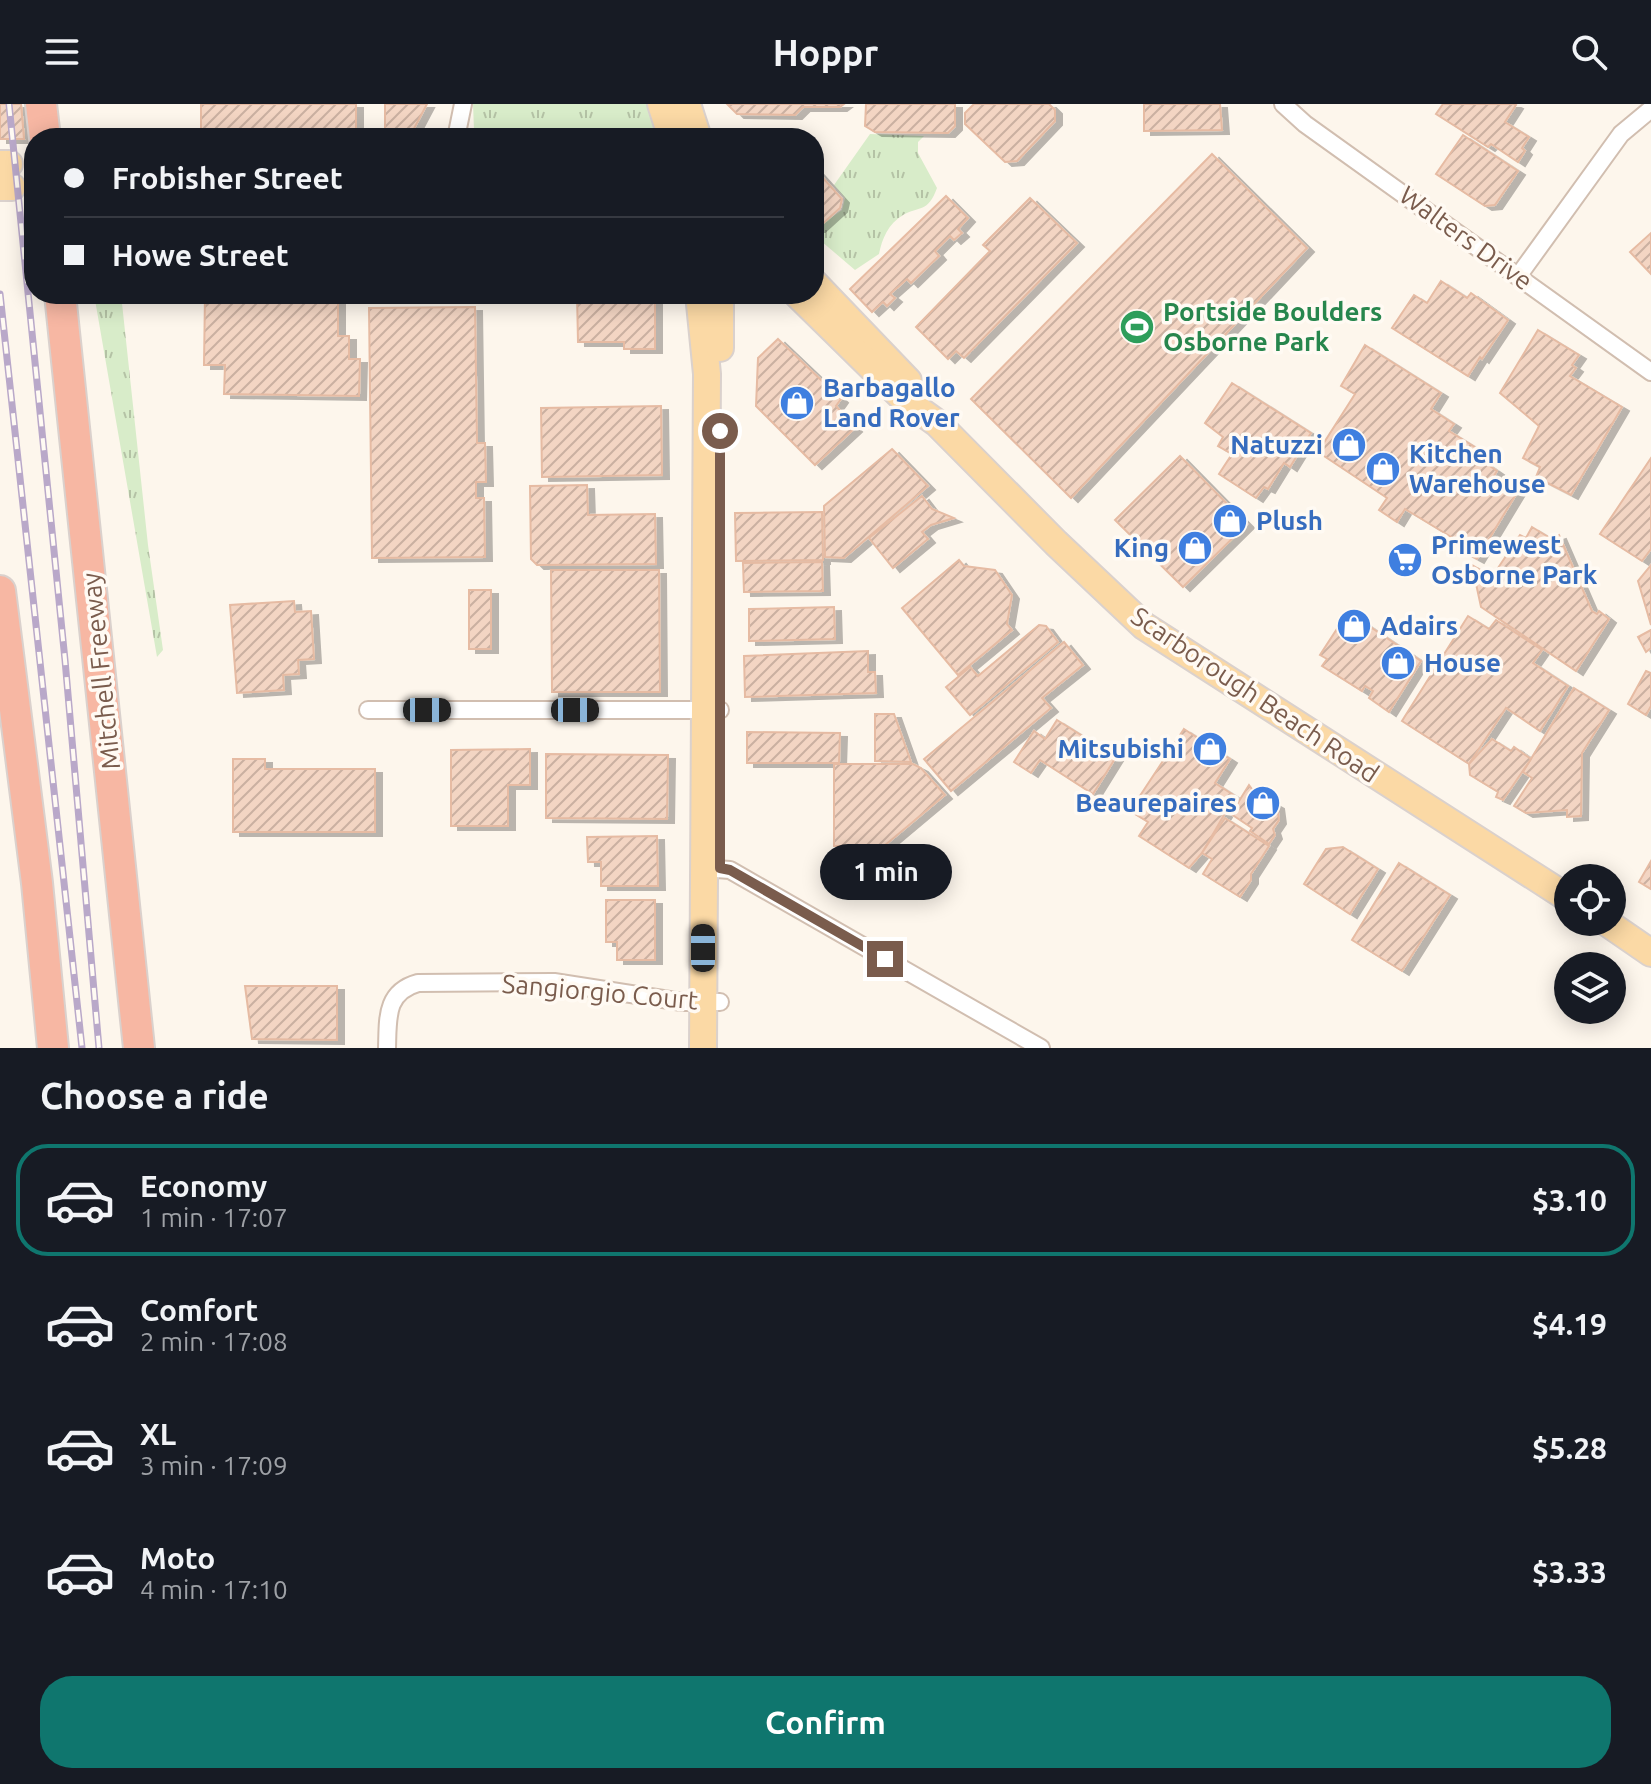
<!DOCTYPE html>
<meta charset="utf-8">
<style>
:root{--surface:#171b24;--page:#242831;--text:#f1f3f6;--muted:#9ea1a6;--line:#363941;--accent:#0f766e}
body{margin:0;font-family:Ubuntu,sans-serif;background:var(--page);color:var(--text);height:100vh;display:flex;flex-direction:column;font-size:30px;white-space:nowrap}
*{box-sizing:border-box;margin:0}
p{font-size:26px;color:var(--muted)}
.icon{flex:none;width:44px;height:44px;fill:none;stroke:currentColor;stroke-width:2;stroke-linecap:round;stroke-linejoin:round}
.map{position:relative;height:944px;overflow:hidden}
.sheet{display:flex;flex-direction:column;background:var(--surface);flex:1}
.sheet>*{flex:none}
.top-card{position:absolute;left:24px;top:24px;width:800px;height:176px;border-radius:32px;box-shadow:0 4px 20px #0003;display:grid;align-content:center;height:176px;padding:0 40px;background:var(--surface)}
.tools{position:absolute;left:1554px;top:760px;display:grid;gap:16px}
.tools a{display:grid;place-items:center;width:72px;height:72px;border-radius:50%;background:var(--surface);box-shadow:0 4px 20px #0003;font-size:40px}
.end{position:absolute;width:36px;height:36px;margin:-18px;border:10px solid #7a5c4d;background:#fff;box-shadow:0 0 0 4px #fff}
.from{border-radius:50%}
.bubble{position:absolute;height:56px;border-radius:28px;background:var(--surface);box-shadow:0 4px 20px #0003;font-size:26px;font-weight:700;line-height:56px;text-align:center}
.car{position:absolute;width:24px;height:48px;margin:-24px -12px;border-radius:10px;box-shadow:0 0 6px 2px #0007;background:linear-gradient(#222 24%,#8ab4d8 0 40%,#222 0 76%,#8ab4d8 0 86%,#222 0)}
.top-card b{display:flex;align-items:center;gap:28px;height:76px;font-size:30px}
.top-card b+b{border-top:2px solid var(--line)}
.top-card i{width:20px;height:20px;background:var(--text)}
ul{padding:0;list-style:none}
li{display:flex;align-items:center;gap:24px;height:112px;margin:0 16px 12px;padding:0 24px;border:4px solid transparent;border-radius:32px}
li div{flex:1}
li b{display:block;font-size:30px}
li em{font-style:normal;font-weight:700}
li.on{border-color:var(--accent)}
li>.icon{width:72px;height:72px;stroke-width:1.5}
h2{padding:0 40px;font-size:36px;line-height:96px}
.action{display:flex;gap:16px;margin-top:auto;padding:16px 40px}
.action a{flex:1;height:92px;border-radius:32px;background:var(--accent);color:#fff;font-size:32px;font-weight:700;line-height:92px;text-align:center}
header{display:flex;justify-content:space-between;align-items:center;height:104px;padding:0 40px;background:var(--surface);font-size:36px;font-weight:700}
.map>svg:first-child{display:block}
.grass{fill:url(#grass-tufts)}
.building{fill:url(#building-hatch);stroke:#e6bba3;stroke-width:2;filter:url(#shadow)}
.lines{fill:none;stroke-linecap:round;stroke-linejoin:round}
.primary-tunnel{stroke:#dcd0c4;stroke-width:26;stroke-dasharray:26 13;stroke-linecap:butt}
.street-casing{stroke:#d1beb0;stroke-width:20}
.primary-casing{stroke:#dad1cd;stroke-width:30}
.highway-casing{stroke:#dad1cd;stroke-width:34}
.street{stroke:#fff;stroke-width:16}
.primary{stroke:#fbd9a5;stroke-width:26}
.highway{stroke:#f7b7a3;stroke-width:30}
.rail-casing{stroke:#b9a8c9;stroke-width:7}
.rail{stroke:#fffaf3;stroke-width:4;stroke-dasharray:12;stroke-linecap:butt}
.route{stroke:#7a5c4d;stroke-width:10}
.labels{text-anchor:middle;stroke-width:7;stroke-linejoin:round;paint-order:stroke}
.street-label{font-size:26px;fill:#7a5c4d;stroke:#fffaf3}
.leisure-label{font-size:26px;font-weight:bold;fill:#27864d;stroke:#fffaf3;text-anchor:start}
.shop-label{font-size:26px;font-weight:bold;fill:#366cbe;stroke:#fffaf3;text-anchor:start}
</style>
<header><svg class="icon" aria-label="menu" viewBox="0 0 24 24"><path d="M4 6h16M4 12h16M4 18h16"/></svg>Hoppr<svg class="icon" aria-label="search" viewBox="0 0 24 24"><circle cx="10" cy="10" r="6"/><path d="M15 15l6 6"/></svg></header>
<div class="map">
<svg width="1651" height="944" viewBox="0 0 1651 944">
<defs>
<pattern id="grass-tufts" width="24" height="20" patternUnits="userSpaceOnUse" patternTransform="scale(2)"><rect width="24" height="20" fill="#d8ecc9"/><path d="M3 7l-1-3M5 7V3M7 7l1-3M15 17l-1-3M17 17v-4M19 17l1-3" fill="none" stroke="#b4c2a5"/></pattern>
<pattern id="building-hatch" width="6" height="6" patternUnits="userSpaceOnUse" patternTransform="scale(2)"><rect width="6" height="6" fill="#f3d5c3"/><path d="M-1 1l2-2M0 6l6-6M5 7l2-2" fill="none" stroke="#cab0a1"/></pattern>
<filter id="shadow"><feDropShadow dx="7" dy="4" stdDeviation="0" flood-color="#0004"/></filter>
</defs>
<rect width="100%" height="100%" fill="#fdf6ec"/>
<!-- grass -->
<g class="grass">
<polygon points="473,0 652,0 662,34 494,34 485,26 474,26"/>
<path d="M870,30L924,32L918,38V49L937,84C928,109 919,102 903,111C888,120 882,135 879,150L855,166L814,131V126L842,106L845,94L834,81Z"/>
<polygon points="94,190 121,190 148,441 163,546 157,553"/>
</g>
<!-- building -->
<g class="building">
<polygon points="0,0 21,0 24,35 0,35"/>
<polygon points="0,0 21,0 24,35 0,35"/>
<rect x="201" y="0" width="155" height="27"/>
<polygon points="385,0 427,0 409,34 385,34"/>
<polygon points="727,0 844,0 840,3 803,3 795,11 737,10"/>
<polygon points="866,0 955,0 955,22 948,29 875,28 865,22"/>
<polygon points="974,0 1049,0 1055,6 1055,17 1017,57 1005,58 965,20 965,9"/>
<polygon points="1144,0 1220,0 1222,26 1144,27"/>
<polygon points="1443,0 1514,0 1516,1 1505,18 1529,33 1522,44 1525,47 1518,58 1491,40 1488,43 1436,10"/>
<polygon points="768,25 779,26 786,34 758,34"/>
<polygon points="1463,31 1518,67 1495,101 1485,102 1436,70"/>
<polygon points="1212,50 1307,144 1071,394 971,295"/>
<polygon points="814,64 842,95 840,104 818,124 814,124"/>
<polygon points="946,92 968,114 958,125 962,129 954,136 950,132 935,147 939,152 911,179 907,175 890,190 895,194 887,202 883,198 872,208 850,185"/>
<polygon points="1030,94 1077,139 964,254 956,247 948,255 916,223 990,147 983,141"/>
<polygon points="1651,129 1651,170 1630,148"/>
<polygon points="1441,177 1467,194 1471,189 1508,216 1482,255 1480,253 1468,272 1392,224 1414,191 1427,199"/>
<polygon points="205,190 338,190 338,232 349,232 349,255 360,255 359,292 224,290 225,261 204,261"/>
<polygon points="577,190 655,190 655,245 624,245 624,238 578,238"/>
<polygon points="475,203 477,339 485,339 486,378 476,378 476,394 484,394 485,453 372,454 369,204"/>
<polygon points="1538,226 1579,251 1572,261 1576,264 1570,272 1622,303 1571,391 1536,373 1540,363 1523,354 1539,322 1500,289"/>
<polygon points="778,235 841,295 836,302 855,324 815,361 756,302 758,254"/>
<polygon points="1365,241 1441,289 1431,305 1454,320 1449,327 1478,345 1474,351 1497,367 1494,372 1518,387 1477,455 1462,447 1466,442 1405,405 1397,418 1379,406 1387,394 1318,348 1355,290 1341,282"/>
<polygon points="1232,279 1311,329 1290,363 1284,359 1268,385 1264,383 1256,394 1219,370 1232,350 1218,342 1223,333 1205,319"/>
<polygon points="661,302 662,371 542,373 541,304"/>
<polygon points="892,345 928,382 844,454 825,453 824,402"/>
<polygon points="1180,352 1247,420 1183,483 1115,416"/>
<polygon points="1651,354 1651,445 1642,457 1600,430"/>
<polygon points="587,381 588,411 655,410 656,460 537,461 531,455 530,382"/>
<polygon points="922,392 932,405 954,414 931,421 922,428 928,435 893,464 869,434"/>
<polygon points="822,408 823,456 736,457 735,409"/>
<polygon points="1532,423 1550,434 1559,431 1592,507 1597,510 1599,507 1609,515 1576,567 1481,503 1472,461 1492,473 1520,431 1526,434"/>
<polygon points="959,456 964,462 995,466 1012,491 1007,520 1012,526 958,571 902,504"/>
<polygon points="822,458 823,487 744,488 743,459"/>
<polygon points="1651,461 1651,521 1638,477"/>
<polygon points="551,466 659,466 660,588 552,588"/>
<rect x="469" y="486" width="22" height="59"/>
<polygon points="294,497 295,508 311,507 314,555 298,556 299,570 283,571 284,586 237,589 230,501"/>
<polygon points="834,503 835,535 749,537 749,505"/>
<polygon points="1348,508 1421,557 1389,608 1369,594 1373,587 1365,582 1362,587 1322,562 1327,555 1320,551"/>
<polygon points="1468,512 1489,525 1496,516 1542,546 1533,559 1568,582 1540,627 1506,604 1469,660 1402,617"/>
<polygon points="1039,521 1046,522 1058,538 970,611 946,583 970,563 978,572"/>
<polygon points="1651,526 1651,544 1646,548 1638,533"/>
<polygon points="1064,538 1083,561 1042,594 1051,604 951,687 924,655"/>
<polygon points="868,547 868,568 875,568 876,589 745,593 744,552"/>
<polygon points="1646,567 1651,569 1651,602 1646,611 1628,600"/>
<polygon points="1574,584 1609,606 1582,649 1581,712 1567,713 1567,706 1526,709 1514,702 1532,674 1523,668"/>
<polygon points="875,610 894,610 911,658 875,657"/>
<polygon points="1057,616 1116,653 1093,690 1040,656 1031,669 1014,658 1034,627 1045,635"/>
<polygon points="1184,625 1230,655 1215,679 1235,692 1202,749 1189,764 1139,732 1148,718 1130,707"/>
<polygon points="747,628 840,629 839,659 747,659"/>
<polygon points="1492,635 1511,647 1514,643 1531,655 1503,696 1496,693 1498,688 1470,671 1469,660"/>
<polygon points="530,645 530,681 508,681 508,722 451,722 451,646"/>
<polygon points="546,650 668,651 667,715 546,714"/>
<polygon points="233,655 265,655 265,665 375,665 375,728 233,728"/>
<polygon points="834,660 913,660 921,664 945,691 884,742 834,742"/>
<polygon points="1249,681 1254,688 1277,701 1279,716 1273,725 1275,731 1269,740 1250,727 1252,724 1231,710"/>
<polygon points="1225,714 1269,742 1251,770 1251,776 1240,793 1203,770 1212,755 1202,749"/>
<polygon points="657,732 658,782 601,782 601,758 588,758 587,733"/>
<polygon points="1343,743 1378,765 1350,810 1304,780 1326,745"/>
<polygon points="1651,757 1651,785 1639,778"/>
<polygon points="1399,759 1450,791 1402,867 1352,836"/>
<polygon points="606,796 655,796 655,856 617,856 617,838 606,838"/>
<polygon points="245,882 337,882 337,936 252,935"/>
</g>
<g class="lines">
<!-- primary-tunnel -->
<g class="primary-tunnel">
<polyline points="27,59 34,59"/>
<polyline points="29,83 34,83"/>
</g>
<!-- street casing -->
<g class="street-casing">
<g id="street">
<polyline points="1283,0 1305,20 1651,268"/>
<polyline points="456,34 463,0"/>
<polyline points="1519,171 1621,30 1651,5"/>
<polyline points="368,606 720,606"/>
<polyline points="703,764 730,766 1041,944"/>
<path d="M387,944C388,915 385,888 418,879L554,878L682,898H720"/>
</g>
</g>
<!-- primary casing -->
<g class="primary-casing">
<g id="primary">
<polyline points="661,0 672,34"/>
<polyline points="687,0 698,34"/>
<polyline points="0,60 9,60"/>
<polyline points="0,83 12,83"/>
<polyline points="814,179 908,277"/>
<polyline points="699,190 707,270 703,944"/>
<polyline points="720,190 720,244"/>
<polyline points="797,190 905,296 937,319 1056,439 1144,522 1568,794"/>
<polyline points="1606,818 1651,849"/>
</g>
</g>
<!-- highway casing -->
<g class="highway-casing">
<g id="highway">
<polyline points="41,0 45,34"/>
<polyline points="60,190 139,944"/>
<polyline points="0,487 37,779 53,944"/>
</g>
</g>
<!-- street -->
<use href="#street" class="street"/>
<!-- primary -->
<use href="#primary" class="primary"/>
<!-- highway -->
<use href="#highway" class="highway"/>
<!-- rail casing -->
<g class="rail-casing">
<g id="rail">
<polyline points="9,0 65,556 99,944"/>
<polyline points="0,190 82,944"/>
</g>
</g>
<!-- rail -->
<use href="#rail" class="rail"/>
</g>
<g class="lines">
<!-- route -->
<polyline class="route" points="720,327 720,764 730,766 885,855"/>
</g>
<!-- icons -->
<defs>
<g id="stadium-disc" transform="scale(1.8)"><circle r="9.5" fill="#2e9e5b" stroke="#fffaf3"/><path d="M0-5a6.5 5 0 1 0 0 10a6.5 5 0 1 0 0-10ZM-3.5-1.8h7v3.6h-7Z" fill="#fff"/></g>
<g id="shop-disc" transform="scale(1.8)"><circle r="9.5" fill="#3f7fe0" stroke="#fffaf3"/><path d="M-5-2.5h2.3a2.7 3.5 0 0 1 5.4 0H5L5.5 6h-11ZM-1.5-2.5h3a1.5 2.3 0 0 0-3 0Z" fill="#fff"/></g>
<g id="supermarket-disc" transform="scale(1.8)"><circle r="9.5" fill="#3f7fe0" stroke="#fffaf3"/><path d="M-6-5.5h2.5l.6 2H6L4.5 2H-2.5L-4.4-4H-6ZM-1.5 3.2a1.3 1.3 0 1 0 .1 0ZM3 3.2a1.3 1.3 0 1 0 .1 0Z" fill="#fff"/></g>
</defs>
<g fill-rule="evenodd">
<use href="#stadium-disc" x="1137" y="223"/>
<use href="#shop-disc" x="797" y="299"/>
<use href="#shop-disc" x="1349" y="341"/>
<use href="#shop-disc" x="1383" y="365"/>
<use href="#shop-disc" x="1230" y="417"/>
<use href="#shop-disc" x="1195" y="444"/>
<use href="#supermarket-disc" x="1405" y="456"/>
<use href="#shop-disc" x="1354" y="522"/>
<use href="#shop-disc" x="1398" y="559"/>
<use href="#shop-disc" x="1210" y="645"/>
<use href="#shop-disc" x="1263" y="699"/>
</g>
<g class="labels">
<!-- street labels -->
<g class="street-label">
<text transform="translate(1466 134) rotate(36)" y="9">Walters Drive</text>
<text transform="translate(101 567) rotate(-96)" y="9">Mitchell Freeway</text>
<text transform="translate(1255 591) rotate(34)" y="9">Scarborough Beach Road</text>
<text transform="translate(600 888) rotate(5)" y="9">Sangiorgio Court</text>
</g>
<!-- leisure labels -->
<g class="leisure-label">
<text x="1163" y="217">Portside Boulders<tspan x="1163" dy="30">Osborne Park</tspan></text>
</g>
<!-- shop labels -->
<g class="shop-label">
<text x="823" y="293">Barbagallo<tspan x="823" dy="30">Land Rover</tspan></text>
<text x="1323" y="350" text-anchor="end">Natuzzi</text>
<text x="1409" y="359">Kitchen<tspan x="1409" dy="30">Warehouse</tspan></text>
<text x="1256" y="426">Plush</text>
<text x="1431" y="450">Primewest<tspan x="1431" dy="30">Osborne Park</tspan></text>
<text x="1169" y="453" text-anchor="end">King</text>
<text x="1380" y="531">Adairs</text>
<text x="1424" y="568">House</text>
<text x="1184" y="654" text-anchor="end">Mitsubishi</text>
<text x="1237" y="708" text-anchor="end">Beaurepaires</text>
</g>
</g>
</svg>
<div class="tools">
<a><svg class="icon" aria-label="locate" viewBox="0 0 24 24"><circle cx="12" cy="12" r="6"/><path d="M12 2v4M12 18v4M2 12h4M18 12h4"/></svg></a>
<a><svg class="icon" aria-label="layers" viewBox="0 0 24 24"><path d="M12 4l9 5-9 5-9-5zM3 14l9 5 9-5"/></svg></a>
</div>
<i class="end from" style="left:720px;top:327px"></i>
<i class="end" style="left:885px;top:855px"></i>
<div class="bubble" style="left:820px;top:740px;width:132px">1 min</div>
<i class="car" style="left:427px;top:606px;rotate:90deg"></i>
<i class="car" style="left:575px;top:606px;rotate:90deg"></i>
<i class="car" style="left:703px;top:844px;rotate:0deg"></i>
<div class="top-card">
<b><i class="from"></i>Frobisher Street</b>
<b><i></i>Howe Street</b>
</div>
</div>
<section class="sheet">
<h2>Choose a ride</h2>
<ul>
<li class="on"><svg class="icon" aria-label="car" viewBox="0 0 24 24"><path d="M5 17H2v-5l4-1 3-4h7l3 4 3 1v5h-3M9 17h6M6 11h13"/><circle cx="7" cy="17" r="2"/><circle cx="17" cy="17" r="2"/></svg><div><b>Economy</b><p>1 min · 17:07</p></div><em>$3.10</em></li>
<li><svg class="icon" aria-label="car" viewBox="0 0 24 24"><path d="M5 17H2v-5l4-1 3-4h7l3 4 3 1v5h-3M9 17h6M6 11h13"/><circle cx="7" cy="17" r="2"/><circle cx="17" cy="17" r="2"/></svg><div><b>Comfort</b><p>2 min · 17:08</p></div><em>$4.19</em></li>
<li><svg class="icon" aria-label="car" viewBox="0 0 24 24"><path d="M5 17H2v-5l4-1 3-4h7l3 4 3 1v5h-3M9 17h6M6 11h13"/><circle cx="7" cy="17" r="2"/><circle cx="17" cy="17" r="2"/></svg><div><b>XL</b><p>3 min · 17:09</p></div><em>$5.28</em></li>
<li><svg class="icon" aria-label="car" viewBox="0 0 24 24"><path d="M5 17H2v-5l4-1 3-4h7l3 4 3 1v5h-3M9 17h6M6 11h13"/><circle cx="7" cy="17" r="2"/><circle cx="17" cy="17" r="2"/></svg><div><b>Moto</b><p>4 min · 17:10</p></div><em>$3.33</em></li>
</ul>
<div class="action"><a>Confirm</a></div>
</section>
